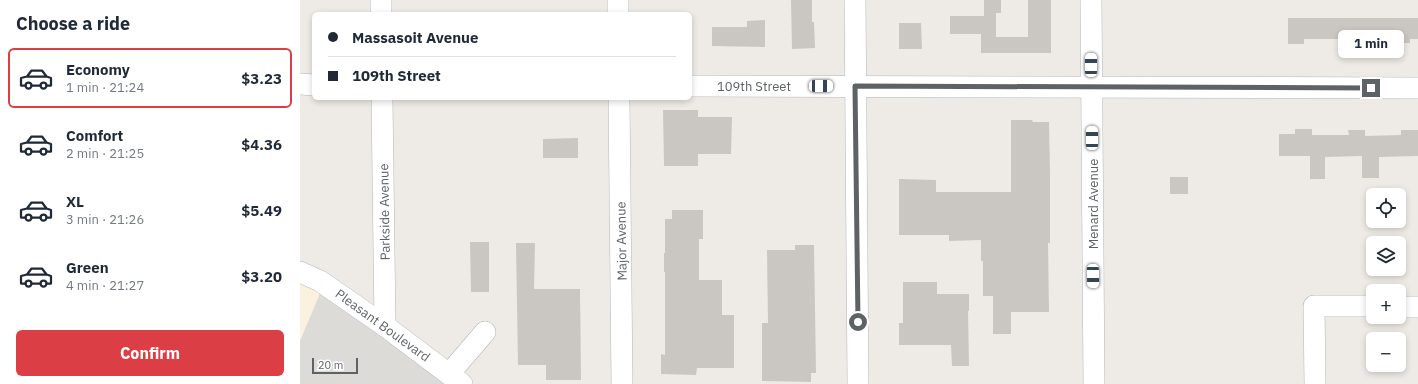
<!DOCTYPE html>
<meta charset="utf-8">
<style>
:root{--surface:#fff;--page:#f6f6f7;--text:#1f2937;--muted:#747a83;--line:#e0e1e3;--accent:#dc3e45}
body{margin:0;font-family:"IBM Plex Sans",sans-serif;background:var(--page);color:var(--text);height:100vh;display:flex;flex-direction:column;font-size:15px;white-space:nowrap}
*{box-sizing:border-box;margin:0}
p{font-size:13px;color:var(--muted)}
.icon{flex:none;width:22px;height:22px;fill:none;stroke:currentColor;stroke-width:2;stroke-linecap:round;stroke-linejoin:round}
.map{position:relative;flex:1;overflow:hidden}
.sheet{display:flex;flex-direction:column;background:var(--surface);width:300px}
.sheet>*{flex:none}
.top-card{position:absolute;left:12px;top:12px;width:380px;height:88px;border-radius:6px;box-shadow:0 2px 6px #0003;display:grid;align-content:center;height:88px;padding:0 16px;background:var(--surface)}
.tools{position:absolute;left:1066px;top:188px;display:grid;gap:8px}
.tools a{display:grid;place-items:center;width:40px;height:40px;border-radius:6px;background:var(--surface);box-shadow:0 2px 6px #0003;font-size:20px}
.scale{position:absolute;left:12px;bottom:10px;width:46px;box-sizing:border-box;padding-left:4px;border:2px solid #5d6265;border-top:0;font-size:11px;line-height:14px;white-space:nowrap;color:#5d6265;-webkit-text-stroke:3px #fff;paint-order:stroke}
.end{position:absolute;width:18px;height:18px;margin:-9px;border:5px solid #5d6265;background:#fff;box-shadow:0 0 0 2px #fff}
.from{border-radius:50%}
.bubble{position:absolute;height:28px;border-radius:6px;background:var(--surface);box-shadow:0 2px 6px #0003;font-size:13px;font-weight:800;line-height:28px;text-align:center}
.car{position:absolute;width:12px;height:24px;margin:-12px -6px;border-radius:5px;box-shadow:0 0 3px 1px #0007;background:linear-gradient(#fff 24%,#345 0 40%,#fff 0 76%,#345 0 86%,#fff 0)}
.top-card b{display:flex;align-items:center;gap:14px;height:38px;font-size:15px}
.top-card b+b{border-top:1px solid var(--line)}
.top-card i{width:10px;height:10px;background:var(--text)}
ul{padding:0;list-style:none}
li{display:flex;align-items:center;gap:12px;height:60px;margin:0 8px 6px;padding:0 8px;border:2px solid transparent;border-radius:6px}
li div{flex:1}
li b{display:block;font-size:15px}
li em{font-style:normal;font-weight:800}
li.active{border-color:var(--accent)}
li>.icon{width:36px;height:36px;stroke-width:1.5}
h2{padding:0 16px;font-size:18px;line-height:48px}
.action{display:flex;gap:8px;margin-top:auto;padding:8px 16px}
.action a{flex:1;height:46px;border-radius:6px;background:var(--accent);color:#fff;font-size:16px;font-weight:800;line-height:46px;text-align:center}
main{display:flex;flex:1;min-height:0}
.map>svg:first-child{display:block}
.commercial{fill:#fbf1de}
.industrial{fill:#dddbd8}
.building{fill:#cac6c2}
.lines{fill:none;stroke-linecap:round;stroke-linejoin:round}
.minor-casing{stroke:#b3b6b9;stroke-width:22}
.minor{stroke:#fff;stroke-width:21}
.route{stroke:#5d6265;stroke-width:5}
.labels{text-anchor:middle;stroke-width:4;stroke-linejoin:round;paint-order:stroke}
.street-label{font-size:13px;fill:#5d6265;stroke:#fff}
</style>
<main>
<section class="sheet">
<h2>Choose a ride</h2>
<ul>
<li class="active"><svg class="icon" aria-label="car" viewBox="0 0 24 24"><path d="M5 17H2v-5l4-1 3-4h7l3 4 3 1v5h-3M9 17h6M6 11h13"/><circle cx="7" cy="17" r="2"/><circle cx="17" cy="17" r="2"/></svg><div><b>Economy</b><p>1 min · 21:24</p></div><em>$3.23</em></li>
<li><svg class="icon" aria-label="car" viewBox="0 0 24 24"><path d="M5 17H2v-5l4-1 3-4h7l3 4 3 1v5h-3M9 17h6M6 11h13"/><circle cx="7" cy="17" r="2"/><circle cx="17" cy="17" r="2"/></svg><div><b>Comfort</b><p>2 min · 21:25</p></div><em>$4.36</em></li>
<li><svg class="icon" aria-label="car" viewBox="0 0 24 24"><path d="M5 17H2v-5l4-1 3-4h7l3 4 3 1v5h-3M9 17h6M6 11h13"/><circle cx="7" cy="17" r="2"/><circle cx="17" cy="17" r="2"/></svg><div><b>XL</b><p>3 min · 21:26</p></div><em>$5.49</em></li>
<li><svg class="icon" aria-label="car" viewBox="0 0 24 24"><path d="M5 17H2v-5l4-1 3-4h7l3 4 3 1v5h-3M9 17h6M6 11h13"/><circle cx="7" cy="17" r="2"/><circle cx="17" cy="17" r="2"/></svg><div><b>Green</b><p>4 min · 21:27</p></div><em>$3.20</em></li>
</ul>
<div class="action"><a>Confirm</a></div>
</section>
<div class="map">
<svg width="1118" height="384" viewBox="0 0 1118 384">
<rect width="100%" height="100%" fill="#eeebe6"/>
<!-- commercial -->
<polygon class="commercial" points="0,280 20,290 19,296 0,341"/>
<!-- industrial -->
<polygon class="industrial" points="20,290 145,384 0,384 0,341 19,296"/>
<!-- building -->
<g class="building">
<polygon points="491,0 512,0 512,22 514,22 515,48 492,49"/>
<polygon points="684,0 701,0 701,13 696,13 696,37 728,37 728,0 751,0 751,53 681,53 681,34 650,34 650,16 684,16"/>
<polygon points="988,18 1118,18 1118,39 1110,39 1110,43 1094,43 1094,39 1057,39 1057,44 1041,44 1041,39 1004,39 1004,44 988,44"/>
<polygon points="465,20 465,47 412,46 412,27 447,27 447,21"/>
<polygon points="599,23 621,23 622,49 599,49"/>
<polygon points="363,110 398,110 398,117 432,117 431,154 398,154 398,166 364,166"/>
<polygon points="711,120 732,120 733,122 749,122 750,173 750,243 748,243 749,312 711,312 711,334 693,334 693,296 683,296 683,261 681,261 681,240 649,241 649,235 599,235 599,179 636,180 636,192 711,192"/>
<polygon points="995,129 1012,129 1012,135 1049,135 1048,130 1065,130 1065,136 1101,135 1101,130 1118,130 1118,156 1079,157 1079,178 1062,178 1062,156 1025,157 1025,179 1010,179 1010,156 979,156 979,134 995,134"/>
<polygon points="278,138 278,158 243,158 243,139"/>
<rect x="870" y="177" width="18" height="17"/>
<polygon points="372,210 403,210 403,239 399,239 399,280 422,280 422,315 434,315 434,368 397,368 396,375 361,374 361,354 365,355 365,272 364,272 364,253 365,253 365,219 372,219"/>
<polygon points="170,242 189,242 189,292 171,292"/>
<polygon points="216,243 235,243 234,289 280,289 281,380 246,380 246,365 218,365"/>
<polygon points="495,245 514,245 516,373 511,373 511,382 462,381 462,323 468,323 467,250 495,250"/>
<polygon points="603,282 637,282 637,294 669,294 669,311 668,311 669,366 652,366 651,345 599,345 599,323 603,323"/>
</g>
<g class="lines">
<!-- minor casing -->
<g class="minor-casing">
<g id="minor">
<polyline points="81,0 81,14"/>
<polyline points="318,0 318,14"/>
<polyline points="555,0 558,384"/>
<polyline points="791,0 794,384"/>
<polyline points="0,84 14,85"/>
<polyline points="390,86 1118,88"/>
<polyline points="82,98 85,326"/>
<polyline points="319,98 322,384"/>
<polyline points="0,272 20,281 85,326 162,384"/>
<polyline points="1099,307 1118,307"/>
<polyline points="149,374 185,332"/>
<polyline points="1015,384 1014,306 1073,306"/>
</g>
</g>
<!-- minor -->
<use href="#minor" class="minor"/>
</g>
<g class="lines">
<!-- route -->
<polyline class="route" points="558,322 555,86 1071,88"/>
</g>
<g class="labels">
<!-- street labels -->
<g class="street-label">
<text x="454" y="91">109th Street</text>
<text transform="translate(793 204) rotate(-90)" y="5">Menard Avenue</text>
<text transform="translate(84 212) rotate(-91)" y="5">Parkside Avenue</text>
<text transform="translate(321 241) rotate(-91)" y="5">Major Avenue</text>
<text transform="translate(83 325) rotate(36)" y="5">Pleasant Boulevard</text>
</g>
</g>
</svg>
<div class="tools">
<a><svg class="icon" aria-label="locate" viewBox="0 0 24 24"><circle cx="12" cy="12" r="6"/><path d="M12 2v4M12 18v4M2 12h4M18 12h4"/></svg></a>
<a><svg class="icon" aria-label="layers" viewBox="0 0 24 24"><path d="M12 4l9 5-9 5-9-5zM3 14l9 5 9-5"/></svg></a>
<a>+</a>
<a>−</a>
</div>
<div class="scale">20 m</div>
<i class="end from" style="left:558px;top:322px"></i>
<i class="end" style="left:1071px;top:88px"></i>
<div class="bubble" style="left:1038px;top:30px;width:66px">1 min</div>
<i class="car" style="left:791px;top:65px;rotate:0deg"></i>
<i class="car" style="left:521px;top:86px;rotate:90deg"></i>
<i class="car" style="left:792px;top:138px;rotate:0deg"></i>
<i class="car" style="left:793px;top:276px;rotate:179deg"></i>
<div class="top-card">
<b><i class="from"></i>Massasoit Avenue</b>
<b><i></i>109th Street</b>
</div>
</div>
</main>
